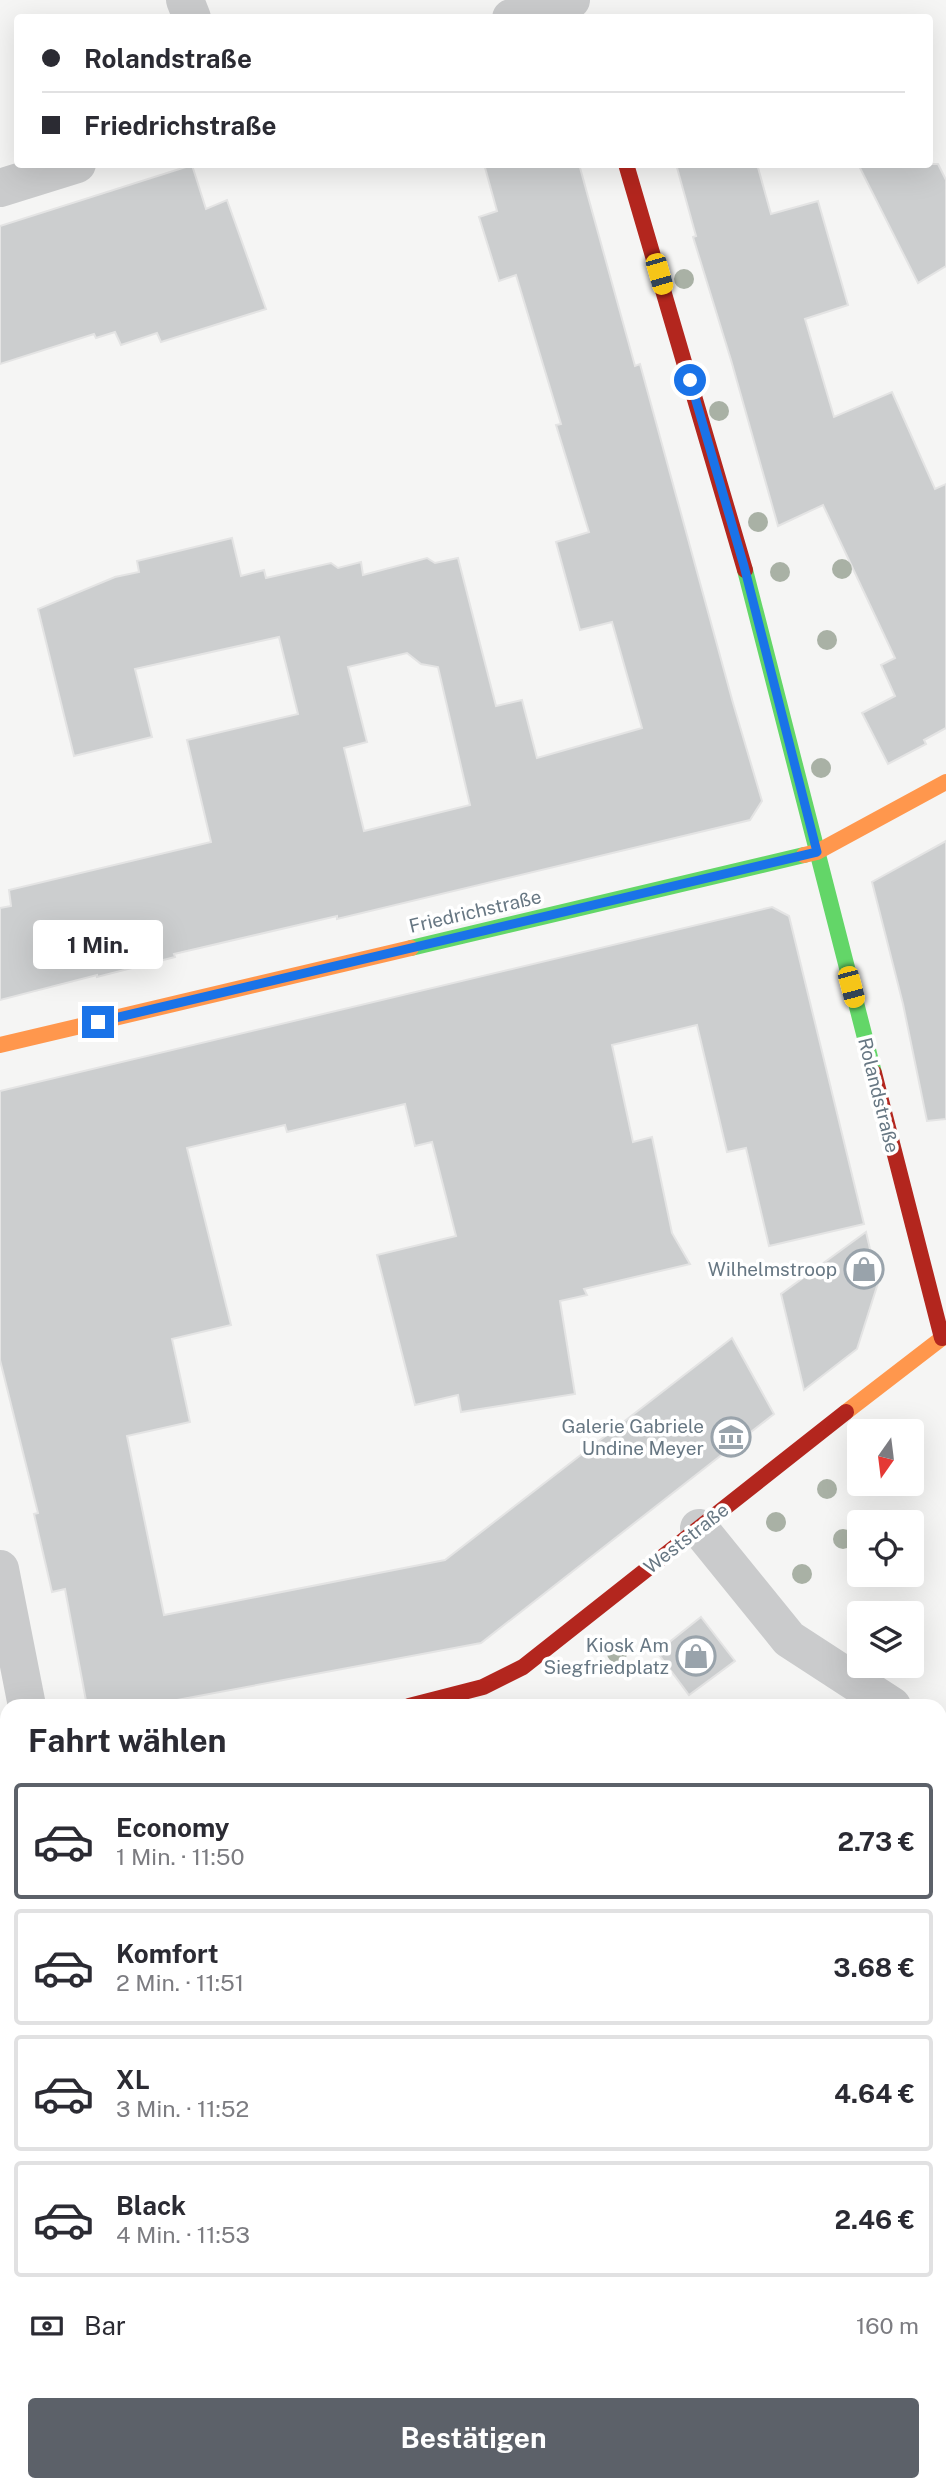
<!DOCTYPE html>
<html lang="de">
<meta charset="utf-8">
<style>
:root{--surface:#fff;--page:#f2f2f3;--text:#2b2b33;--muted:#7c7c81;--line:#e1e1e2;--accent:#5c6169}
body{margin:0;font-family:"Public Sans",sans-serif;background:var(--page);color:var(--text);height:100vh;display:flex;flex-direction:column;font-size:26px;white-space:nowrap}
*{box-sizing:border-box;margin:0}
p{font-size:23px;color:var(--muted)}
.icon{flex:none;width:38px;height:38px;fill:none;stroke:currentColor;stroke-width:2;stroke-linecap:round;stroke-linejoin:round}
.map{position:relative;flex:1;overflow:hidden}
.panel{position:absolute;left:0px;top:1699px;width:947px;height:793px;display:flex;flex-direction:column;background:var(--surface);border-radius:21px 21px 0 0;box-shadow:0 7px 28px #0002}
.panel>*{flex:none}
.banner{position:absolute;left:14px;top:14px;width:919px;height:154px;border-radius:7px;box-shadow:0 7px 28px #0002;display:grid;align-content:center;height:154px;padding:0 28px;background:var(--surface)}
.needle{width:46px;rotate:194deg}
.fabs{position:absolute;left:847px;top:1419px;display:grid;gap:14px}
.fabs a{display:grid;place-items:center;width:77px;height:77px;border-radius:7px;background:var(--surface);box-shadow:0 7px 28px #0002;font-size:35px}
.end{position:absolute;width:32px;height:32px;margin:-16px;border:9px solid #1a73e8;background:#fff;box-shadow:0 0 0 4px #fff}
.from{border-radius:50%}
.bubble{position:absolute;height:49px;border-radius:7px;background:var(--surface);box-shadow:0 7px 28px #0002;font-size:23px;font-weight:700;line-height:49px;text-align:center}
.car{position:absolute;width:21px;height:42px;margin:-21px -10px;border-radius:9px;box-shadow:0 0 5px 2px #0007;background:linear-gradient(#f5c518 24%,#345 0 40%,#f5c518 0 76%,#345 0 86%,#f5c518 0)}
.banner b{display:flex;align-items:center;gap:24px;height:66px;font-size:26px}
.banner b+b{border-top:2px solid var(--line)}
.banner i{width:18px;height:18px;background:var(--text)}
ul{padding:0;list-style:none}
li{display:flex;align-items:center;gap:21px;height:116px;margin:0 14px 10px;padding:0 14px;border:4px solid var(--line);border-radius:7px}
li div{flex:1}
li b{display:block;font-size:26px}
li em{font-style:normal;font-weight:700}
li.selected{border-color:var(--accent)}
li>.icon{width:63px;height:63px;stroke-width:1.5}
h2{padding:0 28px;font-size:32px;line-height:84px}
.pay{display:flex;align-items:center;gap:18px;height:77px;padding:0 28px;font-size:26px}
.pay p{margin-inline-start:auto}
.button{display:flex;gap:14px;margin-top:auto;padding:14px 28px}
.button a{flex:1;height:80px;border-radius:7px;background:var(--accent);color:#fff;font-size:28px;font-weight:700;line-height:80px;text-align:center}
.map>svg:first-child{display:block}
.building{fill:#cccecf;stroke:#e4e4e4;stroke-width:2;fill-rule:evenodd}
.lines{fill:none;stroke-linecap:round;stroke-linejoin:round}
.street{stroke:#cacbcc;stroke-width:38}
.fast{stroke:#63d668;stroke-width:16}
.slow{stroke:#ff974d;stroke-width:16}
.jam{stroke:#b3261e;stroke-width:16}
.tree{fill:#a9b1a5}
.route{stroke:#1a73e8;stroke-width:9}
.labels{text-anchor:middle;stroke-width:7;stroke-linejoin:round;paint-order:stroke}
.street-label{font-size:19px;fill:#677783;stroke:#fff}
.poi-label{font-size:19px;fill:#677783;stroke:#fff;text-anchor:end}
</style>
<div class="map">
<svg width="946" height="2491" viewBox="0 0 946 2491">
<rect width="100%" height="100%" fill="#f5f5f4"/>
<!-- building -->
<g class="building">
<path d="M484,164H579L635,366L640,364L733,703L762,801L750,820L337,919V916L174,954L175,957L97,977V975L0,1000V908L11,906L9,890L211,842L187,740L298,714L279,637L135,669L152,737L74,756L38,609L115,577L139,572L137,561L232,538L241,576L264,570L266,578L331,563L338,568L361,562L363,575L427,558L435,563L458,558L496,706L522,700L537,758L642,728L612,622L580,630L556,542L589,532L556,425L561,424L516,275L499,281L479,217L497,211ZM407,653L421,664L438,667L470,805L364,831L344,748L367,742L348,667Z"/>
<polygon points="676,164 757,164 771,214 818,201 848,305 805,319 834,417 892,392 935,489 946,484 946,728 924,740 926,744 888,764 862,713 895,696 881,665 895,658 823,505 778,526 731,360 693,237 696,236"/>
<polygon points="858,164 938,164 946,180 946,266 918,283"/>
<polygon points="192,165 206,209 227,200 266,309 161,342 157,333 121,345 115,332 96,338 94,334 0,364 0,226"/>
<polygon points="946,841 946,1119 927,1121 903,1004 872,882"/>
<polygon points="772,907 789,916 864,1224 769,1246 746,1148 727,1152 697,1025 612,1045 633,1142 652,1137 672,1233 690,1264 584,1289 587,1295 560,1301 575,1394 461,1412 458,1395 415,1405 377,1255 456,1236 432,1142 415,1146 405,1104 287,1132 285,1125 187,1148 231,1325 172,1339 190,1422 127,1436 164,1615 445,1560 732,1338 774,1414 481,1643 145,1706 87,1706 65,1589 52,1592 34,1514 38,1513 0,1360 0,1091"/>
<polygon points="866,1232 878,1283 857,1349 804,1390 781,1294"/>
<polygon points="701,1617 735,1661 689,1695 657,1652"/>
</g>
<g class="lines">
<!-- street -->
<g class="street">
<polyline points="185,0 192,18"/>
<polyline points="511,18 571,0"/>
<polyline points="0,188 77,164"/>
<polyline points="699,1528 789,1639 892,1706"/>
<polyline points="0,1569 27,1706"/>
<polyline points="940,1738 946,1742"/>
<polyline points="0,1785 7,1784"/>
<polyline points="940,2401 946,2390"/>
<polyline points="424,2485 434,2491"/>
<polyline points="147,2491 151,2485"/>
<polyline points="886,2491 889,2485"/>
</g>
<!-- fast -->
<g class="fast">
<polyline points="745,570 874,1073"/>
<polyline points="411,948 804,855"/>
</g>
<!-- slow -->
<g class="slow">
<polyline points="804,855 817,852 946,782"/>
<polyline points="0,1045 411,948"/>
<polyline points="846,1412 946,1335"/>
</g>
<!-- jam -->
<g class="jam">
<polyline points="626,164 745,570"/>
<polyline points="874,1073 942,1338"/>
<polyline points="409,1706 483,1687 523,1667 846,1412"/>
</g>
</g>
<!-- trees -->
<g class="tree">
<circle cx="684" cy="279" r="10"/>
<circle cx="719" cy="411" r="10"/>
<circle cx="758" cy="522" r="10"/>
<circle cx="842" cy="569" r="10"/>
<circle cx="780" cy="572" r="10"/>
<circle cx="827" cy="640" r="10"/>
<circle cx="821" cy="768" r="10"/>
<circle cx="827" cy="1489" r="10"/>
<circle cx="776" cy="1522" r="10"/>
<circle cx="843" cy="1539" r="10"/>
<circle cx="802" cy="1574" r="10"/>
<circle cx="617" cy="1653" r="10"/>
</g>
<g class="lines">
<!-- route -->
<polyline class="route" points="98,1022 817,852 744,566 690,380"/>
</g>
<!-- icons -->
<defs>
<g id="shop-ring" transform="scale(2.0125)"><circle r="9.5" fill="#fff" stroke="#99a3ab" stroke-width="1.5"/><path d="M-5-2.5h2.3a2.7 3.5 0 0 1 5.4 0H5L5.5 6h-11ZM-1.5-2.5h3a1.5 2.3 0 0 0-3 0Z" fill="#99a3ab"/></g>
<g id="museum-ring" transform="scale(2.0125)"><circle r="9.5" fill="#fff" stroke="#99a3ab" stroke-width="1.5"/><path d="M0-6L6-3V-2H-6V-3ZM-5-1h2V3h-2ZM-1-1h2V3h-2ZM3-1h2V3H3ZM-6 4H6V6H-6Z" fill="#99a3ab"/></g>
</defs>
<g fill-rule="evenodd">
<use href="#shop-ring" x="864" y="1269"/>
<use href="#museum-ring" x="731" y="1437"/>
<use href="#shop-ring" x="696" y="1656"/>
</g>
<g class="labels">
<!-- street labels -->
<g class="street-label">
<text transform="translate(475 911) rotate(-13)" y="7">Friedrichstraße</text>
<text transform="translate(879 1095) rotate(76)" y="7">Rolandstraße</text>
<text transform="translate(686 1538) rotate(-38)" y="7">Weststraße</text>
</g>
<!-- poi labels -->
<g class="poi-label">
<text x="837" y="1276">Wilhelmstroop</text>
<text x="704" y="1433">Galerie Gabriele<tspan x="704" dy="22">Undine Meyer</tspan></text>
<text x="669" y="1652">Kiosk Am<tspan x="669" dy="22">Siegfriedplatz</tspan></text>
</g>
</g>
</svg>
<div class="fabs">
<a><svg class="needle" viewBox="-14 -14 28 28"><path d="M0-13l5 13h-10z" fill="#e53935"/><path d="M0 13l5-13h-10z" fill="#7c7c81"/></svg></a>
<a><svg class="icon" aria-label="locate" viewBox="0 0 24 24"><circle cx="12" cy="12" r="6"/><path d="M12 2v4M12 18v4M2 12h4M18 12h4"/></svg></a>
<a><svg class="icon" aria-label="layers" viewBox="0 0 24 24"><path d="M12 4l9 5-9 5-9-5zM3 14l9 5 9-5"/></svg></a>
</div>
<i class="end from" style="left:690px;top:380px"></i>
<i class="end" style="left:98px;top:1022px"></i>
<div class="bubble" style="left:33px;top:920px;width:130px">1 Min.</div>
<i class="car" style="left:659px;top:274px;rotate:164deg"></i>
<i class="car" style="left:851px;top:987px;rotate:165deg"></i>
<div class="banner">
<b><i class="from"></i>Rolandstraße</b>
<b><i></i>Friedrichstraße</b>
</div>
<section class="panel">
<h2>Fahrt wählen</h2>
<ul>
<li class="selected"><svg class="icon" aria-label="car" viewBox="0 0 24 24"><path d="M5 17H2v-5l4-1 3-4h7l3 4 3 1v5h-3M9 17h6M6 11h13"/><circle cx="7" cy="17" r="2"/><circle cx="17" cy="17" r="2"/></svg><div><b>Economy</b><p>1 Min. · 11:50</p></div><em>2.73 €</em></li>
<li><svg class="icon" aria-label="car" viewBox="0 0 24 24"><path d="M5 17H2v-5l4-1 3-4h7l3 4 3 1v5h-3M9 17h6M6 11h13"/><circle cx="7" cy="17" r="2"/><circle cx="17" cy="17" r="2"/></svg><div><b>Komfort</b><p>2 Min. · 11:51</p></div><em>3.68 €</em></li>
<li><svg class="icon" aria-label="car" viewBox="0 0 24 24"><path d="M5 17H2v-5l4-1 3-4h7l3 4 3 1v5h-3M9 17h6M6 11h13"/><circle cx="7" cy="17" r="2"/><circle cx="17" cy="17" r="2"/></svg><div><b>XL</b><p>3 Min. · 11:52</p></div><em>4.64 €</em></li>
<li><svg class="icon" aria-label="car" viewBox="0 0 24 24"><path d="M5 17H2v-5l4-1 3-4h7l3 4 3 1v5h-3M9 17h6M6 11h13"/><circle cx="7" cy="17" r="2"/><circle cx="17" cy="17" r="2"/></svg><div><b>Black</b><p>4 Min. · 11:53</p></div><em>2.46 €</em></li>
</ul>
<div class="pay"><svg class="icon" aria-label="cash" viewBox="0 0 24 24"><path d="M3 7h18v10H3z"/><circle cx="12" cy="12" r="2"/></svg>Bar<p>160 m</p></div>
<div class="button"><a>Bestätigen</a></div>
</section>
</div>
